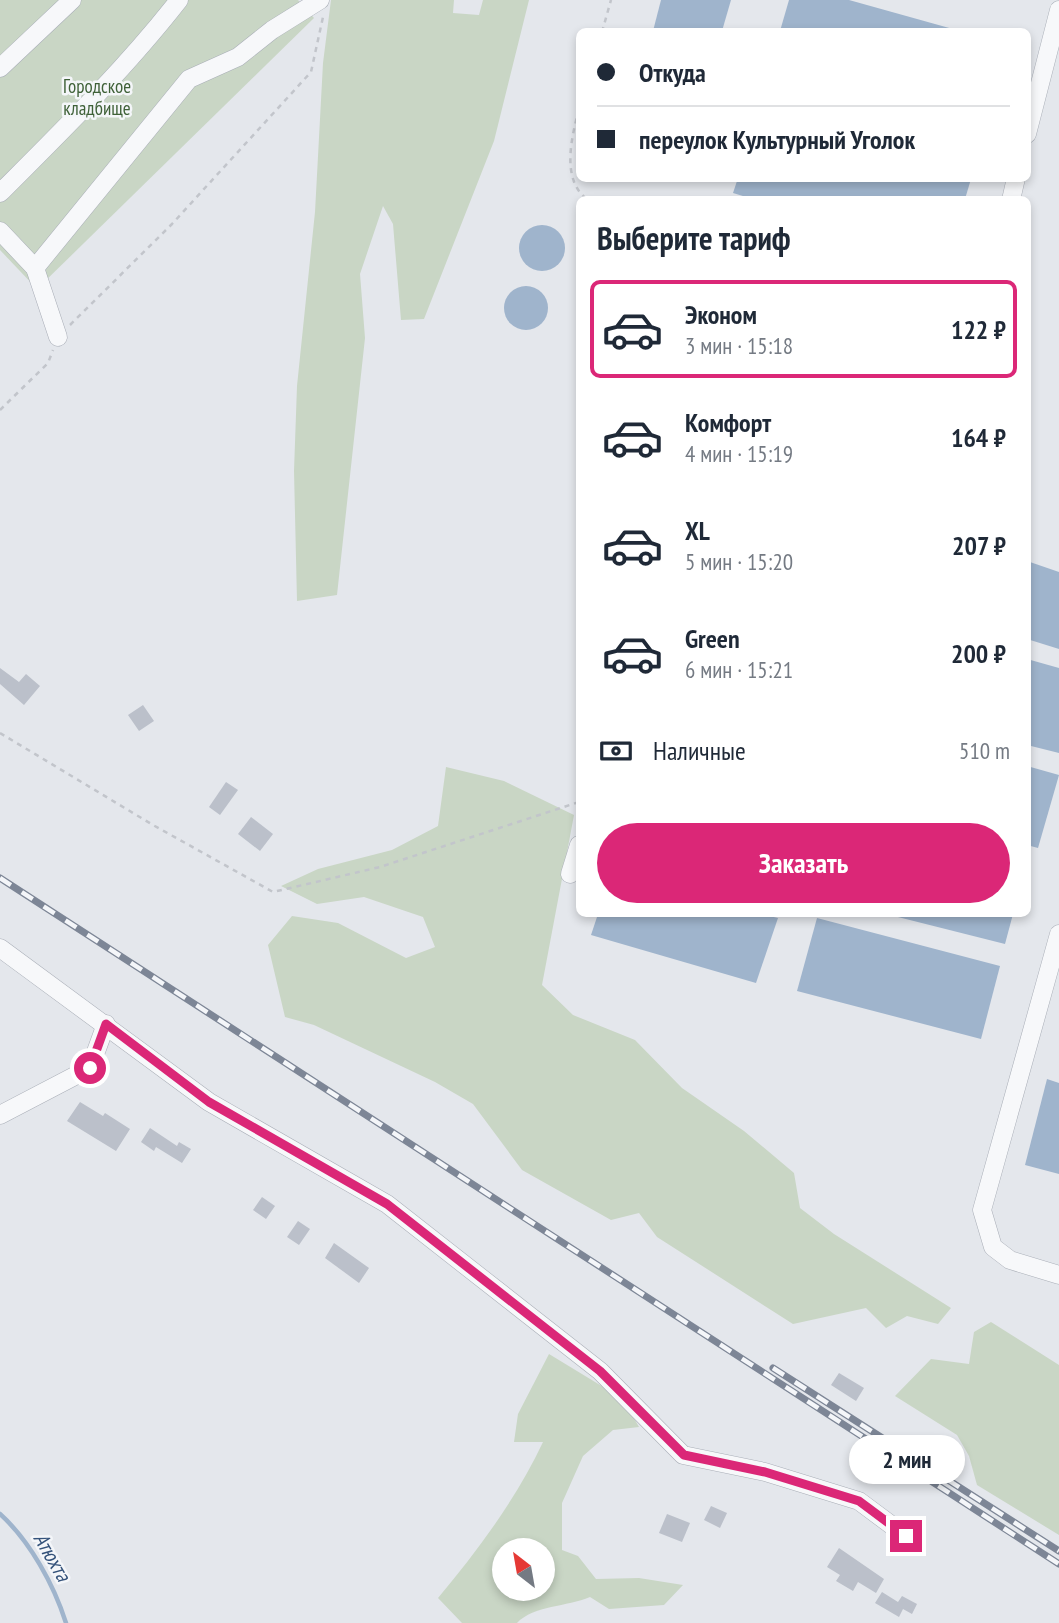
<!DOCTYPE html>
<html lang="ru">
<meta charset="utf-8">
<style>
:root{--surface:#fff;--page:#f2f2f3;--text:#1f2937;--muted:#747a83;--line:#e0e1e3;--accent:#db2777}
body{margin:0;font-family:"PT Sans Narrow",sans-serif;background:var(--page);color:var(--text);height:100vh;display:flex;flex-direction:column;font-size:26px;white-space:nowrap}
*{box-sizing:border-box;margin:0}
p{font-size:23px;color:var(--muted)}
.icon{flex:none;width:38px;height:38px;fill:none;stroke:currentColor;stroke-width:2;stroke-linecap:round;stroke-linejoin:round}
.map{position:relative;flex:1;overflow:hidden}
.details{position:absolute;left:576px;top:196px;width:455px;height:721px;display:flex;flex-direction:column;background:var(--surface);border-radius:10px;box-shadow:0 4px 10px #0003}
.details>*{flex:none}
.top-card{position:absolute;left:576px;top:28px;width:455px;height:154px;border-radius:10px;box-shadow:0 4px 10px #0003;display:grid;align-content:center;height:154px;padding:0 21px;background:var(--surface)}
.needle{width:46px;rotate:329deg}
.tools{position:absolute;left:492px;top:1538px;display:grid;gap:14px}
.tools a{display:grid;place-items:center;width:63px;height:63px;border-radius:50%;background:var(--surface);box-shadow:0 4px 10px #0003;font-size:35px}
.end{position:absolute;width:32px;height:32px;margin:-16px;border:9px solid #db2777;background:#fff;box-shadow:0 0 0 4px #fff}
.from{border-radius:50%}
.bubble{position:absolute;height:49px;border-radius:24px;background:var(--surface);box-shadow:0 4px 10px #0003;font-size:23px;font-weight:700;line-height:49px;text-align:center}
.top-card b{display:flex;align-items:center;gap:24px;height:66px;font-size:26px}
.top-card b+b{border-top:2px solid var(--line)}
.top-card i{width:18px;height:18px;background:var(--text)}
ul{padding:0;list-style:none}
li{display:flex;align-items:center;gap:21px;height:98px;margin:0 14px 10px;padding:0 7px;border:4px solid transparent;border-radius:10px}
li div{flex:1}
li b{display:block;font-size:26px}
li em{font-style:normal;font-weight:700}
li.active{border-color:var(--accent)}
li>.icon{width:63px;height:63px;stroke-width:1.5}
h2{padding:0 21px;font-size:32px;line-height:84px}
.pay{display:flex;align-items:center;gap:18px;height:77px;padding:0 21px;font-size:26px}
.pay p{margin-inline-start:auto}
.primary-button{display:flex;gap:14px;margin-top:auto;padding:14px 21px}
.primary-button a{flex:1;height:80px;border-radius:42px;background:var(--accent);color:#fff;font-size:28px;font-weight:700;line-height:80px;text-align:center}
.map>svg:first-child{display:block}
.green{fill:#c9d6c5;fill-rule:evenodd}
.water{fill:#9fb4cc}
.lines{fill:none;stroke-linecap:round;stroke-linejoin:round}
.stream{stroke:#9fb4cc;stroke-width:4.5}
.building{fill:#bbc0ca}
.minor-casing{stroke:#a9aeb7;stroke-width:19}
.path{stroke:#c2c5cb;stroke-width:2.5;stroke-dasharray:5 5;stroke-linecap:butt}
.minor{stroke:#f7f8fa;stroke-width:18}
.rail-casing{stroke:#7d8696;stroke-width:7}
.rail{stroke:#f4f6f9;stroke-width:4.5;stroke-dasharray:13;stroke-linecap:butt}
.route{stroke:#db2777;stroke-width:9}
.labels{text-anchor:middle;stroke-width:5;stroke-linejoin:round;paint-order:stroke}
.park-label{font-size:19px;fill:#3f6138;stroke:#f4f6f9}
.water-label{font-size:21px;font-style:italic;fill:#34527a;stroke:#f4f6f9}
</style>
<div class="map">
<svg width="1059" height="1623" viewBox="0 0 1059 1623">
<rect width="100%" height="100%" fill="#e4e7ec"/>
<!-- green -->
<g class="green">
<polygon points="0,0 298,0 314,18 37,289 0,250"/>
<polygon points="331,0 454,0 453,13 479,15 483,0 529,0 494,141 424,319 401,320 393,224 383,206 360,274 365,338 337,595 297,601 294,471 297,386 315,212 323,63"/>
<polygon points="446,767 504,781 574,815 542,985 573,1015 635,1040 682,1088 744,1131 794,1173 800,1208 834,1234 951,1308 938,1324 907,1316 886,1328 866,1308 793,1324 657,1237 639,1213 611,1220 522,1170 473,1104 435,1082 314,1025 285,1017 268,945 292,916 338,923 406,958 435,947 423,917 364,897 317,904 281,886 318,869 392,850 438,826"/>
<polygon points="991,1322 1059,1365 1059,1535 977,1485 969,1456 957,1435 895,1396 931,1359 969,1364 974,1332"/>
<path d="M549,1354L623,1399L639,1427L613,1430L583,1456L562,1503V1550L578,1556L596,1579L639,1578L683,1585L664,1605L609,1609L590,1597C567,1607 534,1605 517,1623H462L438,1598C479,1549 516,1499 543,1442H514L518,1414ZM504,1550H542V1589H504Z"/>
</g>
<!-- water -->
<g class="water">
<polygon points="661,0 731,0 722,31 653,31"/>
<polygon points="789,0 849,0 960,31 780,31"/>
<polygon points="738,178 971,178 971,179 965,199 756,200 733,193"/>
<circle cx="542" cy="248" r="23"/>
<circle cx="526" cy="308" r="22"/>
<polygon points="1027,561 1059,572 1059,649 1027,639"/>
<polygon points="1027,659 1059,668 1059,753 1027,745"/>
<polygon points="1027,766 1059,775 1038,848 1027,845"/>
<polygon points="598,914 761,914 778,918 756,983 591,935"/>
<polygon points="886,914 1013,914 1005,944"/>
<polygon points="817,918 1000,966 981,1039 797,991"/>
<polygon points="1047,1079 1059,1083 1059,1174 1025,1165"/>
</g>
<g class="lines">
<!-- stream -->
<path class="stream" d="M0,1514C30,1541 54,1585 66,1623"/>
</g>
<!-- building -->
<g class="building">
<polygon points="0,668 19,682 26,674 40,686 24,705 0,684"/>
<polygon points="143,705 154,721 139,731 128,715"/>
<polygon points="226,782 238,790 220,815 209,807"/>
<polygon points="251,817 273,834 260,851 238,834"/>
<polygon points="80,1102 103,1116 105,1113 130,1129 116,1151 67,1121"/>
<polygon points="150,1128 177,1146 179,1142 191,1149 182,1163 156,1147 154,1151 141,1142"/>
<polygon points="262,1197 275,1206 266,1219 253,1210"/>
<polygon points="298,1221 310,1229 299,1245 287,1237"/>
<polygon points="334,1243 369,1268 359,1283 325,1258"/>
<polygon points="839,1373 864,1388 856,1401 831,1385"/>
<polygon points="711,1506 727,1513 720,1528 704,1520"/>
<polygon points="667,1514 690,1523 682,1542 659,1533"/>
<polygon points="839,1548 884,1579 876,1593 858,1582 853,1591 836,1581 840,1575 827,1567"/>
<polygon points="882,1592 898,1602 902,1596 917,1604 912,1614 903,1609 899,1617 875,1603"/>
</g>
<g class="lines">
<!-- minor casing -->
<g class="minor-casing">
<g id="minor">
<polyline points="0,68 72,0"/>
<polyline points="1027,134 1059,10"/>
<path d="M0,193C62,131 125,69 179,0"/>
<polyline points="1011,200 1016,178"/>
<polyline points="0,231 35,268 189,79 238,57 272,30 320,0"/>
<polyline points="35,268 58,337"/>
<polyline points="570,874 579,845"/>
<polyline points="1059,934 982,1210 993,1247 1010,1260 1059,1275"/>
<polyline points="0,948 209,1102 387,1204 600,1371 683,1455 765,1472 859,1501 906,1536"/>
<polyline points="0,1115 90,1068 106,1024"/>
</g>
</g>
<!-- path -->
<g class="path">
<polyline points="602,32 611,0"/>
<path d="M579,109C572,136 560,180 588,200"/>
<polyline points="70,325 172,224 311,72 323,17"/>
<polyline points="0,410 48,363 53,350"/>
<polyline points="0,733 153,825 273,892 380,867 579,802"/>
</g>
<!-- minor -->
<use href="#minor" class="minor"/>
<!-- rail casing -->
<g class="rail-casing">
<g id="rail">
<polyline points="0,878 1059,1564"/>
<polyline points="773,1368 1059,1551"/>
</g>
</g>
<!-- rail -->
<use href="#rail" class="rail"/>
</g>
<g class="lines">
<!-- route -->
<polyline class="route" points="90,1068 106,1024 209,1102 387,1204 600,1371 684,1455 765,1472 859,1501 906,1536"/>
</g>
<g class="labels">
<!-- park labels -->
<g class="park-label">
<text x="97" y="93">Городское<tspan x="97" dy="22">кладбище</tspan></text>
</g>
<!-- water labels -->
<g class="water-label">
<text transform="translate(52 1557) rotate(60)" y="7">Атюхта</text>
</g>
</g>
</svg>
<div class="tools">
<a><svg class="needle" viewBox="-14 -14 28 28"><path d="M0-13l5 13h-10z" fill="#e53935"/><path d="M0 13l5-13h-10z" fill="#747a83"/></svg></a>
</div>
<i class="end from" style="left:90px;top:1068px"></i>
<i class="end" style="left:906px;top:1536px"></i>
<div class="bubble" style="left:849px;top:1435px;width:116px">2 мин</div>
<div class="top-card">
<b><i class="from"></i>Откуда</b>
<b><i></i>переулок Культурный Уголок</b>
</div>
<section class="details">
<h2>Выберите тариф</h2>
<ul>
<li class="active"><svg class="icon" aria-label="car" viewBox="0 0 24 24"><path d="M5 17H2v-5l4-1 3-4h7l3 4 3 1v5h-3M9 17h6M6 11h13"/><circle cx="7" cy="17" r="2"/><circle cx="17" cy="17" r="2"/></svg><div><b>Эконом</b><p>3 мин · 15:18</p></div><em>122 ₽</em></li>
<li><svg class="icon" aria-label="car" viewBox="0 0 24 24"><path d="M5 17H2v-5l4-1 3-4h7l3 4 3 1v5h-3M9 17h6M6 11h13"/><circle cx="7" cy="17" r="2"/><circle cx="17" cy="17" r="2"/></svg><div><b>Комфорт</b><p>4 мин · 15:19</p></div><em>164 ₽</em></li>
<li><svg class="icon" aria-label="car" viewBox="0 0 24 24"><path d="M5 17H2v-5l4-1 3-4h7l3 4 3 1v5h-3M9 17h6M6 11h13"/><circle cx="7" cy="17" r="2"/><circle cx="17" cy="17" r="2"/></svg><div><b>XL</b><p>5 мин · 15:20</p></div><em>207 ₽</em></li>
<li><svg class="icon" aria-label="car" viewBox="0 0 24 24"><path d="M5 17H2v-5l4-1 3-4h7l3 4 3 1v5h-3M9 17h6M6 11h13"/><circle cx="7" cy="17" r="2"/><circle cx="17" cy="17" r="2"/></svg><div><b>Green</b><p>6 мин · 15:21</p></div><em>200 ₽</em></li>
</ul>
<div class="pay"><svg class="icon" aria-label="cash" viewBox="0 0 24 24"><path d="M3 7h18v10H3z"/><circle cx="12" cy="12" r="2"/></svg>Наличные<p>510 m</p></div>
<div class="primary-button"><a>Заказать</a></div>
</section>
</div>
